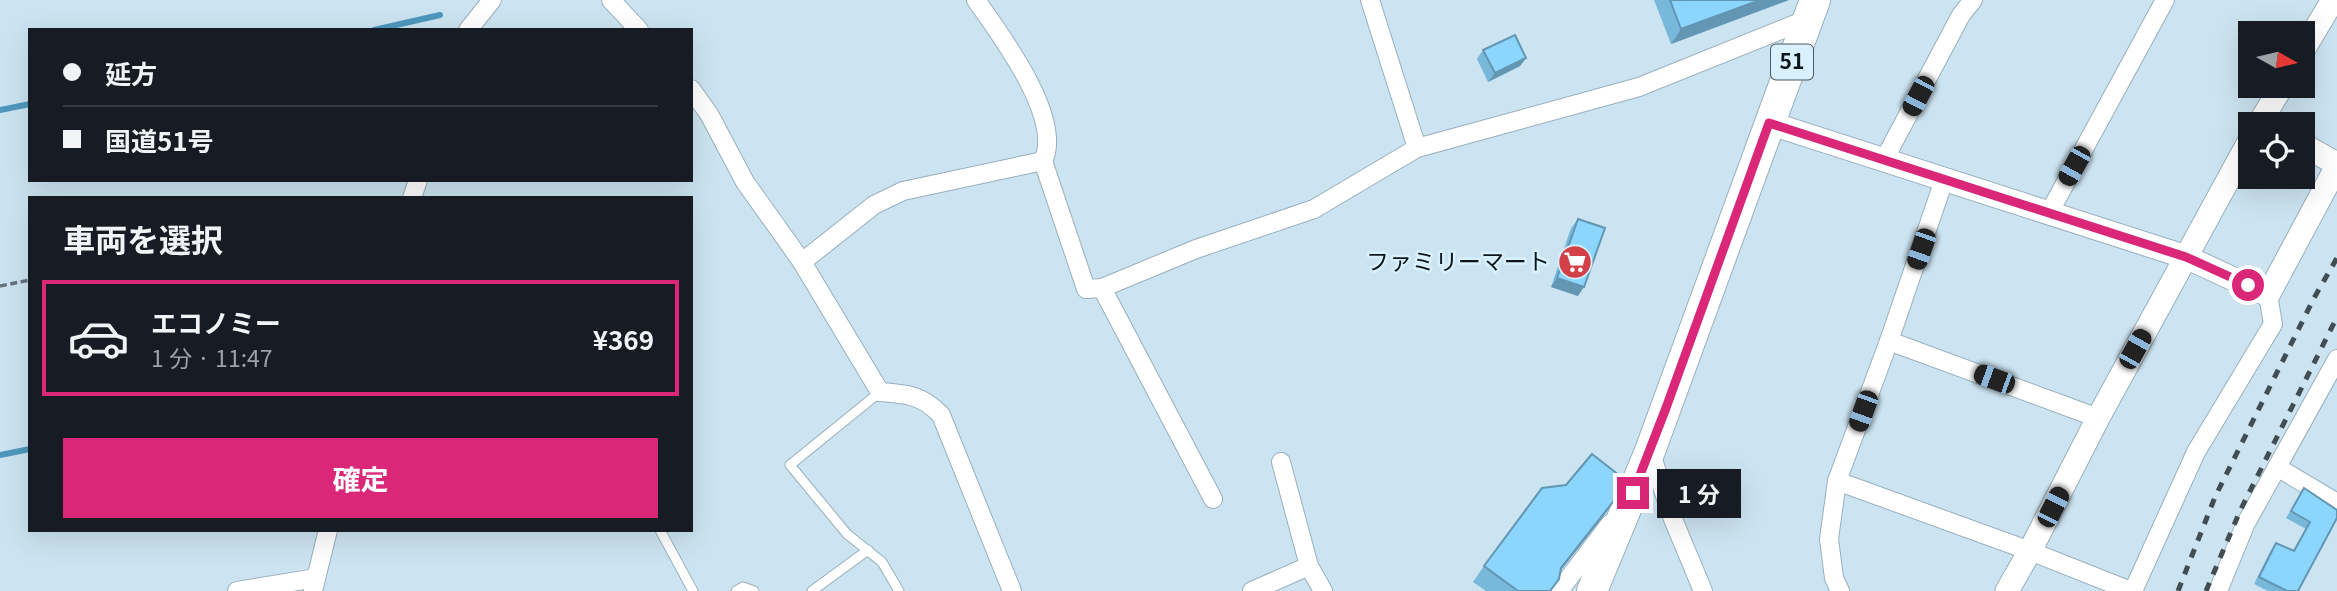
<!DOCTYPE html>
<html lang="ja">
<meta charset="utf-8">
<style>
:root{--surface:#171b24;--page:#20242c;--text:#f1f3f6;--muted:#9ea1a6;--line:#363941;--accent:#db2777}
body{margin:0;font-family:Georgia,"Noto Sans JP",serif;background:var(--page);color:var(--text);height:100vh;display:flex;flex-direction:column;font-size:26px;white-space:nowrap}
*{box-sizing:border-box;margin:0}
p{font-size:23px;color:var(--muted)}
.icon{flex:none;width:38px;height:38px;fill:none;stroke:currentColor;stroke-width:2;stroke-linecap:round;stroke-linejoin:round}
.map{position:relative;flex:1;overflow:hidden}
.details{position:absolute;left:28px;top:196px;width:665px;height:336px;display:flex;flex-direction:column;background:var(--surface);border-radius:0px;box-shadow:0 7px 28px #0002}
.details>*{flex:none}
.banner{position:absolute;left:28px;top:28px;width:665px;height:154px;border-radius:0px;box-shadow:0 7px 28px #0002;display:grid;align-content:center;height:154px;padding:0 35px;background:var(--surface)}
.needle{width:46px;rotate:98deg}
.fabs{position:absolute;left:2238px;top:21px;display:grid;gap:14px}
.fabs a{display:grid;place-items:center;width:77px;height:77px;border-radius:0px;background:var(--surface);box-shadow:0 7px 28px #0002;font-size:35px}
.end{position:absolute;width:32px;height:32px;margin:-16px;border:9px solid #db2777;background:#fff;box-shadow:0 0 0 4px #fff}
.from{border-radius:50%}
.bubble{position:absolute;height:49px;border-radius:0px;background:var(--surface);box-shadow:0 7px 28px #0002;font-size:23px;font-weight:700;line-height:49px;text-align:center}
.car{position:absolute;width:21px;height:42px;margin:-21px -10px;border-radius:9px;box-shadow:0 0 5px 2px #0007;background:linear-gradient(#222 24%,#8ab4d8 0 40%,#222 0 76%,#8ab4d8 0 86%,#222 0)}
.banner b{display:flex;align-items:center;gap:24px;height:66px;font-size:26px}
.banner b+b{border-top:2px solid var(--line)}
.banner i{width:18px;height:18px;background:var(--text)}
ul{padding:0;list-style:none}
li{display:flex;align-items:center;gap:21px;height:116px;margin:0 14px 10px;padding:0 21px;border:4px solid transparent;border-radius:0px}
li div{flex:1}
li b{display:block;font-size:26px}
li em{font-style:normal;font-weight:700}
li.current{border-color:var(--accent)}
li>.icon{width:63px;height:63px;stroke-width:1.5}
h2{padding:0 35px;font-size:32px;line-height:84px}
.button{display:flex;gap:14px;margin-top:auto;padding:14px 35px}
.button a{flex:1;height:80px;border-radius:0px;background:var(--accent);color:#fff;font-size:28px;font-weight:700;line-height:80px;text-align:center}
.map>svg:first-child{display:block}
.lines{fill:none;stroke-linecap:round;stroke-linejoin:round}
.stream{stroke:#4e98bd;stroke-width:6}
.service-casing{stroke:#98afbc;stroke-width:11}
.minor-casing{stroke:#98afbc;stroke-width:20}
.tertiary-casing{stroke:#98afbc;stroke-width:25}
.trunk-casing{stroke:#98afbc;stroke-width:32}
.path{stroke:#64747c;stroke-width:3.5;stroke-dasharray:7 3.5;stroke-linecap:butt}
.service{stroke:#fff;stroke-width:9}
.minor{stroke:#fff;stroke-width:18}
.tertiary{stroke:#fff;stroke-width:23}
.trunk{stroke:#fff;stroke-width:30}
.rail{stroke:#404d53;stroke-width:5;stroke-dasharray:9 9;stroke-linecap:butt}
.wall{fill:#78b8da}
.shaded-wall{fill:#6296b2}
.building{fill:#8cd6fe;stroke:#6296b2;stroke-width:2}
.route{stroke:#db2777;stroke-width:9}
.labels{text-anchor:middle;stroke-width:5;stroke-linejoin:round;paint-order:stroke}
.shield{fill:#d9f1fe;stroke:#4a585e;stroke-width:2}
.shield-label{font-size:21px;font-weight:bold;fill:#0d161a}
.poi-label{font-size:23px;fill:#0d161a;stroke:#d9f1fe;text-anchor:end}
</style>
<div class="map">
<svg width="2337" height="591" viewBox="0 0 2337 591">
<rect width="100%" height="100%" fill="#cce4f1"/>
<g class="lines">
<!-- stream -->
<g class="stream">
<polyline points="374,30 440,15"/>
<polyline points="0,110 30,104"/>
<polyline points="0,455 30,449"/>
</g>
<!-- service casing -->
<g class="service-casing">
<g id="service">
<polyline points="880,392 790,465 847,534 882,562 899,591"/>
<polyline points="660,530 693,591"/>
<polyline points="736,591 743,587 754,591"/>
<polyline points="812,591 868,550"/>
</g>
</g>
<!-- minor casing -->
<g class="minor-casing">
<g id="minor">
<polyline points="611,0 639,30"/>
<path d="M976,0C1000,34 1064,119 1043,161L1086,289L1102,288L1196,249L1314,209L1417,148L1639,87L1808,19"/>
<polyline points="1370,0 1417,148"/>
<polyline points="468,30 492,0"/>
<path d="M691,89L709,114L745,182L802,262L880,392C907,394 922,395 941,415L1012,591"/>
<polyline points="1884,160 1961,15 1973,0"/>
<polyline points="412,198 418,180"/>
<polyline points="2049,213 2165,0"/>
<polyline points="802,262 874,205 903,191 1043,161"/>
<polyline points="1102,288 1213,499"/>
<polyline points="1889,341 2098,418"/>
<polyline points="1650,451 1673,519 1703,591"/>
<polyline points="1281,462 1309,566 1323,591"/>
<polyline points="2277,467 2337,503"/>
<polyline points="1837,481 2030,551 2131,591"/>
<polyline points="237,591 316,578"/>
<polyline points="313,591 328,530"/>
<polyline points="1252,591 1309,566"/>
<polyline points="1559,591 1610,524"/>
<polyline points="1840,591 1834,578 1829,539 1837,481 1889,341 1944,180"/>
<polyline points="2133,591 2196,452 2273,324 2268,295"/>
<polyline points="2218,591 2245,525 2337,359"/>
</g>
</g>
<!-- tertiary casing -->
<g class="tertiary-casing">
<g id="tertiary">
<polyline points="2303,50 2333,0"/>
<polyline points="1769,123 2186,257 2268,295 2337,166"/>
<polyline points="2259,124 2282,86"/>
<polyline points="2303,145 2337,164"/>
<polyline points="2007,591 2030,551 2098,418 2250,140"/>
</g>
</g>
<!-- trunk casing -->
<g class="trunk-casing">
<polyline id="trunk" points="1592,591 1650,451 1815,0"/>
</g>
<!-- path -->
<polyline class="path" points="0,286 30,280"/>
<!-- service -->
<use href="#service" class="service"/>
<!-- minor -->
<use href="#minor" class="minor"/>
<!-- tertiary -->
<use href="#tertiary" class="tertiary"/>
<!-- trunk -->
<use href="#trunk" class="trunk"/>
<!-- rail -->
<g class="rail">
<polyline points="2178,591 2215,497 2314,298 2337,258"/>
<polyline points="2206,591 2240,511 2337,317"/>
</g>
</g>
<!-- wall -->
<g class="wall">
<polygon points="1654,0 1789,0 1671,44"/>
<polygon points="1483,50 1526,58 1520,66 1488,82 1477,59"/>
<polygon points="1578,219 1578,296 1551,287 1571,228"/>
<polygon points="2304,488 2337,510 2298,591 2268,591 2254,584 2271,550 2276,543 2293,551 2306,529 2286,518"/>
<polygon points="1605,514 1561,570 1551,591 1486,591 1473,582 1484,566"/>
</g>
<!-- shaded-wall -->
<g class="shaded-wall">
<polygon points="1760,0 1789,0 1671,44 1681,29"/>
<polygon points="1526,58 1520,66 1488,82 1495,73"/>
<polygon points="1557,278 1584,287 1578,296 1551,287"/>
<polygon points="1616,498 1605,514 1550,584 1561,568"/>
</g>
<!-- building -->
<g class="building">
<polygon points="1670,0 1760,0 1681,29"/>
<polygon points="1515,35 1526,58 1495,73 1483,50"/>
<polygon points="1578,219 1605,228 1584,287 1557,278"/>
<polygon points="1592,454 1624,479 1616,498 1561,568 1559,579 1550,591 1518,591 1484,566 1542,488 1566,485"/>
<polygon points="2304,488 2337,510 2337,518 2298,591 2287,591 2259,577 2276,543 2294,551 2310,522 2291,511"/>
</g>
<g class="lines">
<!-- route -->
<polyline class="route" points="1633,493 1666,408 1769,123 2186,257 2248,285"/>
</g>
<!-- icons -->
<defs>
<g id="supermarket-disc" transform="scale(1.75)"><circle r="9.5" fill="#d14147" stroke="#d9f1fe"/><path d="M-6-5.5h2.5l.6 2H6L4.5 2H-2.5L-4.4-4H-6ZM-1.5 3.2a1.3 1.3 0 1 0 .1 0ZM3 3.2a1.3 1.3 0 1 0 .1 0Z" fill="#fff"/></g>
</defs>
<g fill-rule="evenodd">
<use href="#supermarket-disc" x="1575" y="262"/>
</g>
<g class="labels">
<!-- shield labels -->
<rect class="shield" x="1771" y="44.5" width="42" height="35" rx="5"/>
<g class="shield-label">
<text x="1792" y="69">51</text>
</g>
<!-- poi labels -->
<g class="poi-label">
<text x="1550" y="270">ファミリーマート</text>
</g>
</g>
</svg>
<div class="fabs">
<a><svg class="needle" viewBox="-14 -14 28 28"><path d="M0-13l5 13h-10z" fill="#e53935"/><path d="M0 13l5-13h-10z" fill="#9ea1a6"/></svg></a>
<a><svg class="icon" aria-label="locate" viewBox="0 0 24 24"><circle cx="12" cy="12" r="6"/><path d="M12 2v4M12 18v4M2 12h4M18 12h4"/></svg></a>
</div>
<i class="end from" style="left:2248px;top:285px"></i>
<i class="end" style="left:1633px;top:493px"></i>
<div class="bubble" style="left:1657px;top:469px;width:84px">1 分</div>
<i class="car" style="left:1918px;top:96px;rotate:208deg"></i>
<i class="car" style="left:2074px;top:166px;rotate:209deg"></i>
<i class="car" style="left:1921px;top:249px;rotate:199deg"></i>
<i class="car" style="left:2135px;top:349px;rotate:29deg"></i>
<i class="car" style="left:1994px;top:379px;rotate:290deg"></i>
<i class="car" style="left:1863px;top:411px;rotate:200deg"></i>
<i class="car" style="left:2053px;top:507px;rotate:27deg"></i>
<div class="banner">
<b><i class="from"></i>延方</b>
<b><i></i>国道51号</b>
</div>
<section class="details">
<h2>車両を選択</h2>
<ul>
<li class="current"><svg class="icon" aria-label="car" viewBox="0 0 24 24"><path d="M5 17H2v-5l4-1 3-4h7l3 4 3 1v5h-3M9 17h6M6 11h13"/><circle cx="7" cy="17" r="2"/><circle cx="17" cy="17" r="2"/></svg><div><b>エコノミー</b><p>1 分 · 11:47</p></div><em>¥369</em></li>
</ul>
<div class="button"><a>確定</a></div>
</section>
</div>
